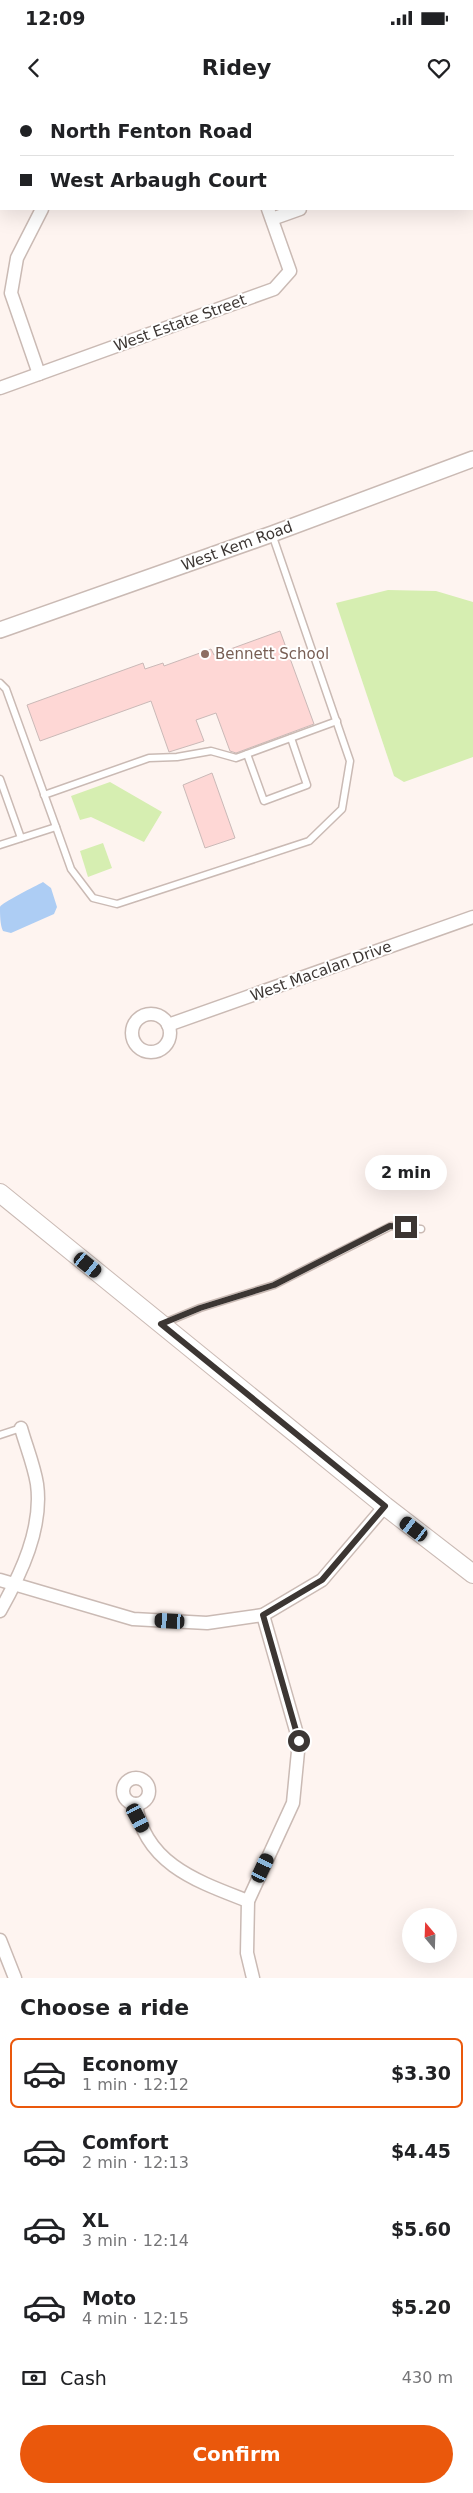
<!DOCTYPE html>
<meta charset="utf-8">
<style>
:root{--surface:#fff;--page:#f2f2f2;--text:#202124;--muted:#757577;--line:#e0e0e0;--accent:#ea580c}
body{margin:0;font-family:"DejaVu Sans",sans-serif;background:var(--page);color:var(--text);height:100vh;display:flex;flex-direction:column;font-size:19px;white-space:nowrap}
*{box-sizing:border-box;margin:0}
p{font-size:16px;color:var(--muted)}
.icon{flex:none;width:28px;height:28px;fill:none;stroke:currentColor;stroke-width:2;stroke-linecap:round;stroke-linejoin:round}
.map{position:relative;height:1878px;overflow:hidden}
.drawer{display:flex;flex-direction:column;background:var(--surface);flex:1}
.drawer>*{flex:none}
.guide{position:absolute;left:0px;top:0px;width:474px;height:110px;box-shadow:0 5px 20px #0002;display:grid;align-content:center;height:110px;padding:0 20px;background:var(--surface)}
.needle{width:32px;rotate:341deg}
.fabs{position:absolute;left:402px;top:1808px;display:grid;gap:10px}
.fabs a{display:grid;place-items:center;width:55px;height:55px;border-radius:50%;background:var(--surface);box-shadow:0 5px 20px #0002;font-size:25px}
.end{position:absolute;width:22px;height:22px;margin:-11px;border:6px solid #3c3633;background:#fff;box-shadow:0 0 0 2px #fff}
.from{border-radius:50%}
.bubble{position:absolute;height:35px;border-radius:18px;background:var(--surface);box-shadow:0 5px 20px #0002;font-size:16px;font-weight:700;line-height:35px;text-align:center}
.car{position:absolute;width:15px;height:30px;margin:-15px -8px;border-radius:6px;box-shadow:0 0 4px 1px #0007;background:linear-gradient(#222 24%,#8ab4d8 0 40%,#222 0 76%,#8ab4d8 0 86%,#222 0)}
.guide b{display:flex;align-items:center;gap:18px;height:48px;font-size:19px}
.guide b+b{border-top:1px solid var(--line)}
.guide i{width:12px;height:12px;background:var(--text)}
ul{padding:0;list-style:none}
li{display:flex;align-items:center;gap:15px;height:70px;margin:0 10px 8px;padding:0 10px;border:2px solid transparent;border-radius:8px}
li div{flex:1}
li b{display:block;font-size:19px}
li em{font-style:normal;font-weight:700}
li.selected{border-color:var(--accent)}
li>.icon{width:45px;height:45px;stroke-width:1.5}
h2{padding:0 20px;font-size:22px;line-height:60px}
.pay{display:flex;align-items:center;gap:12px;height:55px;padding:0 20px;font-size:19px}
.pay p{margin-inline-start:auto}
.primary-button{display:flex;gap:10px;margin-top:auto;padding:10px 20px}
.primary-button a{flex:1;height:58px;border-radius:30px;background:var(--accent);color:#fff;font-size:20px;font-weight:700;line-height:58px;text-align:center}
.status{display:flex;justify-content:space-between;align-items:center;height:35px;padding:0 25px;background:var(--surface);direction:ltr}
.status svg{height:14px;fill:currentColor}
header{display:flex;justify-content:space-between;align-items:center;height:65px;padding:0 20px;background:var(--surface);font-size:22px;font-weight:700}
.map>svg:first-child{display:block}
.green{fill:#d6eeb1}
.water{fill:#adcdf4}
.building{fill:#fed7d5;stroke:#cab9b7}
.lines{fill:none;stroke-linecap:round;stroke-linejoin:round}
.service-casing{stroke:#cabab4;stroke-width:9}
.minor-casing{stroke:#cabab4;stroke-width:15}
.tertiary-casing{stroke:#cabab4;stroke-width:18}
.secondary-casing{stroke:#cabab4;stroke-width:20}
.service{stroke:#fff;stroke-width:6}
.minor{stroke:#fff;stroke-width:12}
.tertiary{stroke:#fff;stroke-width:15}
.secondary{stroke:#fff;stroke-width:18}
.route{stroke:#3c3633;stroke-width:6}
.education-dot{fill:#8d6e63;stroke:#fff;stroke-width:2}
.labels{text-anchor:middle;stroke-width:4;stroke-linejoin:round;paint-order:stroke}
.street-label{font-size:15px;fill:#3c3633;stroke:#fff}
.education-label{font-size:15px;fill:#785e54;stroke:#fff;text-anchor:start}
</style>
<div class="status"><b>12:09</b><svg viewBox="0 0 49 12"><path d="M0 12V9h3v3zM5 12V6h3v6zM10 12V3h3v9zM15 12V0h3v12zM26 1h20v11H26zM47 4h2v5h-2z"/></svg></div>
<header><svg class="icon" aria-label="back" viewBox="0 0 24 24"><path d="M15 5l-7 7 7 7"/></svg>Ridey<svg class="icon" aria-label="heart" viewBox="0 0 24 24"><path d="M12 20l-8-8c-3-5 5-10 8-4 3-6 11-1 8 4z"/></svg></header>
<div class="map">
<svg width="473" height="1878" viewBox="0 0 473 1878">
<rect width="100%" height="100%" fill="#fef4f0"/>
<!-- green -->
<g class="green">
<polygon points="388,490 436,491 473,502 473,657 404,682 394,676 336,503"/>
<polygon points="110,682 162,712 144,742 91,717 80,720 71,696"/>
<polygon points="103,743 112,768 88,777 80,751"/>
</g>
<!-- water -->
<path class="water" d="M43,782L51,788L57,807L54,814L11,833L3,831C0,825 0,814 0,807C1,803 36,786 43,782Z"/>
<!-- building -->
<g class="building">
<polygon points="280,531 314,624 236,653 230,651 216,613 196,620 204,641 169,652 151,601 40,641 27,605 143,563 145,569 163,563 164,566 211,549 214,555"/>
<polygon points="212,673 235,738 205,748 183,685"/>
</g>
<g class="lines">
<!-- service casing -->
<g class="service-casing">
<g id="service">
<polyline points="0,583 6,589 56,727"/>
<polyline points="247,654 264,701 307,685 291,638"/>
<polyline points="0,679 21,738"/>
<polyline points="44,695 149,658 177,657 211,651 236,658 337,621"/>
<polyline points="0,745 56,727 71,769 93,798 117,804 309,741 342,709 350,661 272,434"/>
<polyline points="164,1223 200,1208 274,1185 391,1126 421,1129"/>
<polyline points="0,1335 21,1328"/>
</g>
</g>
<!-- minor casing -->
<g class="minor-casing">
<g id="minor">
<polyline points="226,0 226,1"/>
<polyline points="98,1 99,0"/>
<polyline points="472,47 473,47"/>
<polyline points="272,119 300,109"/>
<polyline points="39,274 11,193 17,158 42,109"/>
<polyline points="0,288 274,189 290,171 268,109"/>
<circle cx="151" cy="933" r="19"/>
<polyline points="168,925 473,817"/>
<polyline points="0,1480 133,1519 207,1523 263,1515 322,1480 385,1406"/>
<path d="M0,1511C21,1474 43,1428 37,1384C34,1365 26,1346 21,1328"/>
<circle cx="136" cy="1691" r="13"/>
<path d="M136,1704C144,1764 199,1782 248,1801"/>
<polyline points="0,1840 15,1878"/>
<polyline points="253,1878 247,1853 248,1801 293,1703 299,1641 263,1515"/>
</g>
</g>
<!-- tertiary casing -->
<g class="tertiary-casing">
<polyline id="tertiary" points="0,530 272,434 473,359"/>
</g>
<!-- secondary casing -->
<g class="secondary-casing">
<polyline id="secondary" points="0,1093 385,1406 473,1474"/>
</g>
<!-- service -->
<use href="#service" class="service"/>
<!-- minor -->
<use href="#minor" class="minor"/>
<!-- tertiary -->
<use href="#tertiary" class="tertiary"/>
<!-- secondary -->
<use href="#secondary" class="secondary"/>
</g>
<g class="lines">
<!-- route -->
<polyline class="route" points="299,1641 263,1515 322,1480 385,1406 161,1224 200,1208 274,1185 390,1126 406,1127"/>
</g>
<!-- markers -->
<circle class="education-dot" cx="205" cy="554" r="5"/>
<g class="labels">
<!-- street labels -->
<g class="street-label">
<text transform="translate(180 223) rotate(-20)" y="5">West Estate Street</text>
<text transform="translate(237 446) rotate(-20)" y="5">West Kem Road</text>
<text transform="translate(321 871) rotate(-20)" y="5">West Macalan Drive</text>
</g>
<!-- education labels -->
<g class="education-label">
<text x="215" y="559">Bennett School</text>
</g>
</g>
</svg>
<div class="fabs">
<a><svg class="needle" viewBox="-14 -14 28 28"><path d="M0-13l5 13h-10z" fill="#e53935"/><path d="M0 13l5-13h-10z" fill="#757577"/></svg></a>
</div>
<i class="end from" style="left:299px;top:1641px"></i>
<i class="end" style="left:406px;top:1127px"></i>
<div class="bubble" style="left:365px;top:1055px;width:82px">2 min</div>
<i class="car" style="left:88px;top:1165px;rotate:129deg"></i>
<i class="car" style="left:414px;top:1429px;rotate:307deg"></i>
<i class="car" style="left:170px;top:1521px;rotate:273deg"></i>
<i class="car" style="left:138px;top:1718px;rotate:152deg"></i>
<i class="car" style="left:263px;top:1768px;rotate:25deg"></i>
<div class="guide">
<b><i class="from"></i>North Fenton Road</b>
<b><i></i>West Arbaugh Court</b>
</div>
</div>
<section class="drawer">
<h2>Choose a ride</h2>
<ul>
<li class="selected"><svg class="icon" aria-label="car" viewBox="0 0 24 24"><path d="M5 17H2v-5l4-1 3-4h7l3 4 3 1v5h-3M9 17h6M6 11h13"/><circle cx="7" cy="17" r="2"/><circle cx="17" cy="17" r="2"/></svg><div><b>Economy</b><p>1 min · 12:12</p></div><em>$3.30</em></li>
<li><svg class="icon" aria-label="car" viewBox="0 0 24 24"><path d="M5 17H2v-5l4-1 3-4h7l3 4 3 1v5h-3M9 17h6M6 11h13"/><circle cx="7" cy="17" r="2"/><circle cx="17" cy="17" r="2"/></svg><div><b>Comfort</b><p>2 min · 12:13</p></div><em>$4.45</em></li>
<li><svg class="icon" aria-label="car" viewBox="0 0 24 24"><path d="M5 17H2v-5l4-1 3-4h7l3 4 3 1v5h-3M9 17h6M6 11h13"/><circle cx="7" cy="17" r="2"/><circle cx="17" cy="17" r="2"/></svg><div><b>XL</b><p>3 min · 12:14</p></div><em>$5.60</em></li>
<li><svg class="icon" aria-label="car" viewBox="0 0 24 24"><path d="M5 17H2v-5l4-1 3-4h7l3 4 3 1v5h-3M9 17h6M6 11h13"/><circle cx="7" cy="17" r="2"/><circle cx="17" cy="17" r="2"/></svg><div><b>Moto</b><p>4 min · 12:15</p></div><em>$5.20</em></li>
</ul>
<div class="pay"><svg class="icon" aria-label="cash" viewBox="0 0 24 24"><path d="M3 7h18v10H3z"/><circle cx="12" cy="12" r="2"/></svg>Cash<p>430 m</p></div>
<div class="primary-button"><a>Confirm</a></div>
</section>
